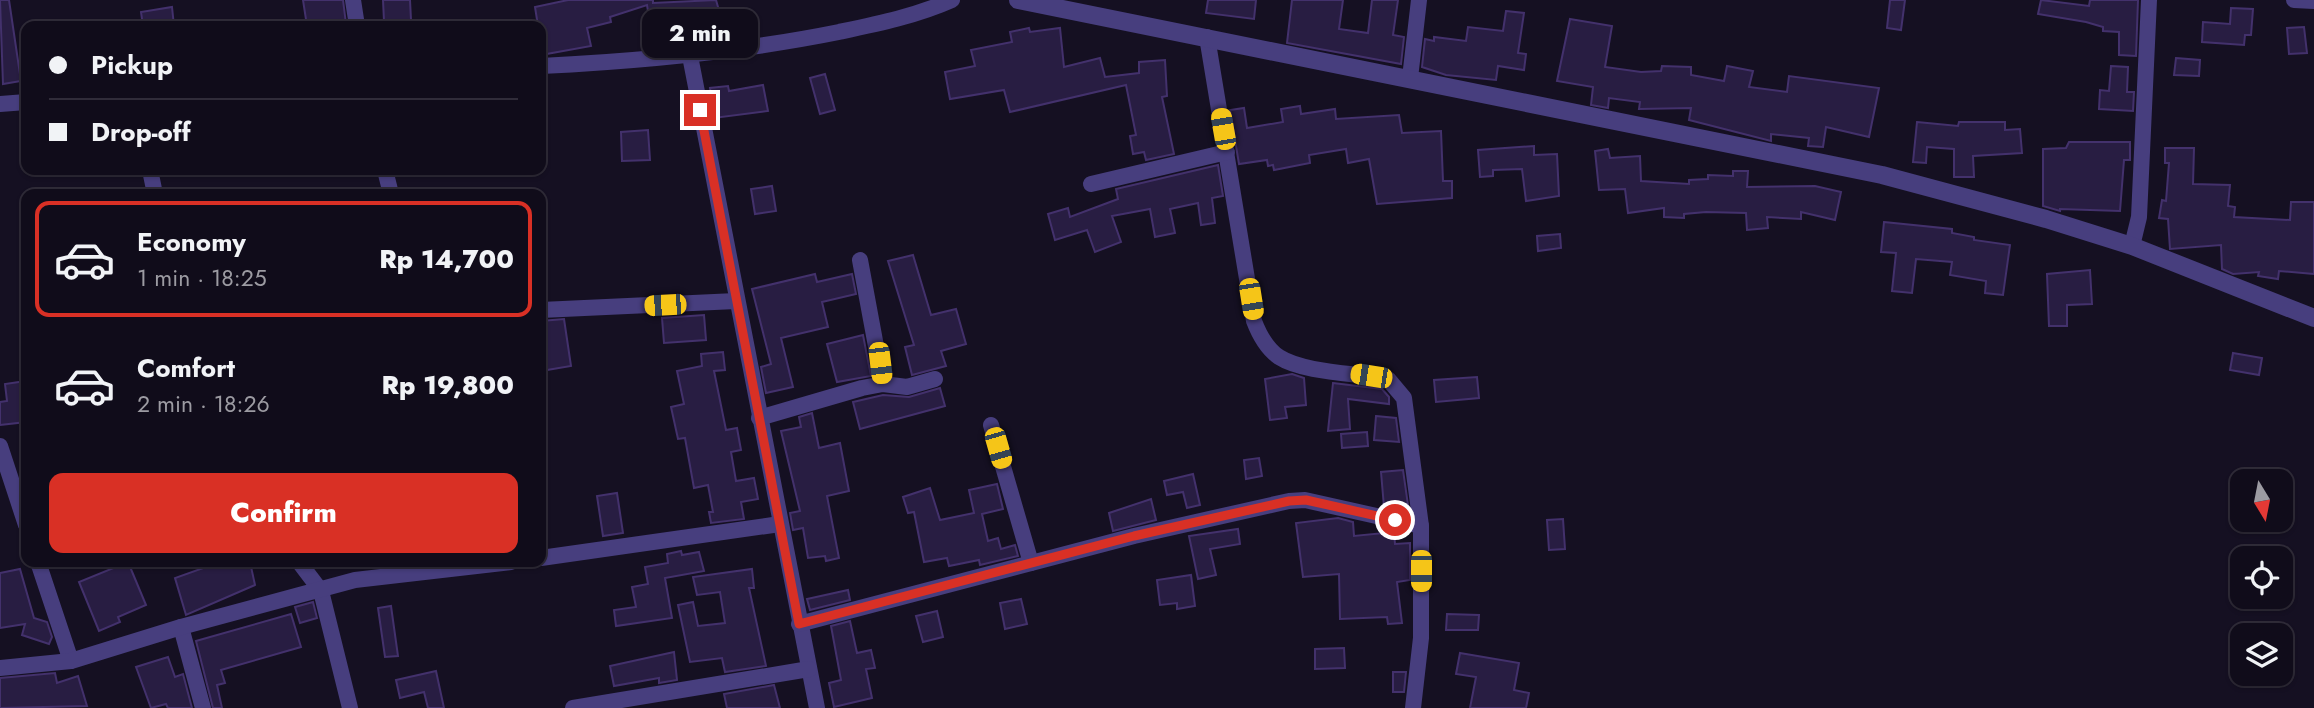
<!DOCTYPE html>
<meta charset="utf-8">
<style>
:root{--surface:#100c1a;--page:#1e1a27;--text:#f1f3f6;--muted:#9c9ba2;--line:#302c39;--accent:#d93025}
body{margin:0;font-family:Jost,sans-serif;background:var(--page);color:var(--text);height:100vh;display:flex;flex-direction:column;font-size:26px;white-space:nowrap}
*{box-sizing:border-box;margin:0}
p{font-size:23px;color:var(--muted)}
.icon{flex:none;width:38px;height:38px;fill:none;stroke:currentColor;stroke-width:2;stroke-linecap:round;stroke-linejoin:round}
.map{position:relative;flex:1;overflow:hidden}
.side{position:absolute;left:21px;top:189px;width:525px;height:378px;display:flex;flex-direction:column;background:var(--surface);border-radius:14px;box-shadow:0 2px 5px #0004,0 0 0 2px var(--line)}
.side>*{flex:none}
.guide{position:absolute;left:21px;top:21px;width:525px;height:154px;border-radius:14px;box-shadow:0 2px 5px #0004,0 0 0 2px var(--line);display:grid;align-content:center;height:154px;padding:0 28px;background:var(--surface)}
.needle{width:46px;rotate:170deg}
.buttons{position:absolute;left:2230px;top:469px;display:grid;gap:14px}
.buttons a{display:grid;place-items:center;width:63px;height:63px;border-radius:14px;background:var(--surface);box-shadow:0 2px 5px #0004,0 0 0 2px var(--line);font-size:35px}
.end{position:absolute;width:32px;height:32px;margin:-16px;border:9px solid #d93025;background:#fff;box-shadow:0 0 0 4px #fff}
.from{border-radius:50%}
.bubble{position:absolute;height:49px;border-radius:14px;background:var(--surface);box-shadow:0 2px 5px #0004,0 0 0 2px var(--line);font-size:23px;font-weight:800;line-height:49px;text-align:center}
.car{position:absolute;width:21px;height:42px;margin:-21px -10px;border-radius:9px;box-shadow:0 0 5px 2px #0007;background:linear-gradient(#f5c518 24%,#345 0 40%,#f5c518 0 76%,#345 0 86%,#f5c518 0)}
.guide b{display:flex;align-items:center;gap:24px;height:66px;font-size:26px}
.guide b+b{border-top:2px solid var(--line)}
.guide i{width:18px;height:18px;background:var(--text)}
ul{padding:12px 0 0;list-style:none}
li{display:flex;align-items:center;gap:21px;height:116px;margin:0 14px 10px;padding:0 14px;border:4px solid transparent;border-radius:14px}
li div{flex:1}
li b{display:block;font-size:26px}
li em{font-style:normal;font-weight:800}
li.current{border-color:var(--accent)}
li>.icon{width:63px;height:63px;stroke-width:1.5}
.action{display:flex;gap:14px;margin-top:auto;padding:14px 28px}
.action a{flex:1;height:80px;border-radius:14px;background:var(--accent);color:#fff;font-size:28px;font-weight:800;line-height:80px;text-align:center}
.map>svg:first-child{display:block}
.building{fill:#281d42;stroke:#43316c;stroke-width:2}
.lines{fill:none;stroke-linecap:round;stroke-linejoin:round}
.minor{stroke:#473e7e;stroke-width:16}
.tertiary{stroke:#473e7e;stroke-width:18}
.route{stroke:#d93025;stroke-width:9}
</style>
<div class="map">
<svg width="2314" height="708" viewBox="0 0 2314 708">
<rect width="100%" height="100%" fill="#151022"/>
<!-- building -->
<g class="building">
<polygon points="0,0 9,0 21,81 3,84"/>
<polygon points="303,0 343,0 346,24 307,26"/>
<polygon points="383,0 410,0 411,20 384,21"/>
<polygon points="568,0 653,0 653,3 716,0 720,14 746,9 751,36 731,39 729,26 706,32 702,18 672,24 674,33 652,36 647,5 610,17 611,22 587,28 591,46 541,55 541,26 538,26 535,7"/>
<polygon points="1208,0 1256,0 1254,19 1206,13"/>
<polygon points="1292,0 1343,0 1339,29 1368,33 1372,0 1398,0 1393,35 1404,37 1401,64 1287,43"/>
<polygon points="1890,0 1905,0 1901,30 1887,28"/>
<polygon points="2041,0 2089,6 2090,0 2138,0 2136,56 2119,55 2119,32 2103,31 2103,27 2086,22 2038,14"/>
<polygon points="172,7 174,26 143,26 141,12"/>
<polygon points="2231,8 2253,9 2251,35 2245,35 2244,45 2202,42 2203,22 2230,24"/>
<polygon points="1506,11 1524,13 1518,53 1526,54 1524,70 1498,66 1496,80 1446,75 1422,67 1425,39 1434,41 1434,37 1466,41 1468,27 1503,31"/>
<polygon points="1570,19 1612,26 1605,67 1641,72 1661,71 1662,66 1691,67 1691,75 1724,81 1727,66 1753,71 1749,87 1787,92 1789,76 1879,88 1869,137 1826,127 1823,147 1808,146 1809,138 1771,134 1771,141 1689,120 1691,108 1639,109 1640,102 1609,98 1608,108 1591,105 1593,87 1557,81"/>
<polygon points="2304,27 2307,53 2289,54 2287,28"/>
<polygon points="1029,28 1030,32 1060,28 1064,67 1100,58 1105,77 1139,73 1139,62 1165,60 1167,96 1162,97 1174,154 1146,160 1144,152 1133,154 1130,136 1136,135 1126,85 1010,112 1004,90 950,99 945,72 975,66 971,50 1012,42 1010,32"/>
<polygon points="2176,58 2200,60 2199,76 2174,75"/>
<polygon points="2111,66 2128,67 2127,92 2134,92 2133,111 2099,109 2100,90 2109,91"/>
<polygon points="825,74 835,110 820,114 810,78"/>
<polygon points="763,85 768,111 714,118 710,88 728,86 729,91"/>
<polygon points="1300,106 1301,114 1335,109 1336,119 1399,115 1402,133 1441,131 1443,181 1452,181 1452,198 1377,204 1369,159 1348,163 1346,149 1309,155 1310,163 1274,170 1273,165 1268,166 1267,160 1239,164 1230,110 1244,108 1247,128 1283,122 1281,109"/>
<polygon points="1917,122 1958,126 1959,122 2005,122 2005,130 2020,129 2022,153 1973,156 1974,177 1954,177 1954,149 1927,147 1926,163 1913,162"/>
<polygon points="648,130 650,160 622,161 621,132"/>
<polygon points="2069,142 2130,142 2130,160 2124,160 2120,211 2060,209 2060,211 2043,206 2043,149 2066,148"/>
<polygon points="1534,146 1534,155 1557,154 1559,196 1526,201 1522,169 1493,170 1493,176 1480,177 1478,150"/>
<polygon points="2165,148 2194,148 2193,184 2230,185 2228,206 2235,207 2234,217 2290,220 2291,202 2314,202 2314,274 2279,271 2278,279 2258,276 2259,272 2233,274 2222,269 2221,245 2170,249 2168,219 2159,218 2162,200 2166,201 2169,163 2165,163"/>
<polygon points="1608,149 1610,158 1640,156 1641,181 1689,184 1689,180 1708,179 1708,175 1733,176 1733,171 1748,171 1747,187 1815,186 1841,192 1835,220 1801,212 1801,219 1767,217 1768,228 1747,230 1746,213 1706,212 1684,214 1684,218 1664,217 1664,208 1628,213 1625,189 1599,190 1595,151"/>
<polygon points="1218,165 1223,196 1212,198 1215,223 1201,225 1198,203 1170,209 1175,233 1155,237 1150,209 1112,216 1121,242 1095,252 1087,230 1055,240 1048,214 1068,208 1070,217 1118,199 1116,189"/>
<polygon points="772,186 776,211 755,214 751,189"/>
<polygon points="1884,222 1952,229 1952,233 1974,237 1974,240 2010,245 2003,295 1985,293 1986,281 1950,275 1952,262 1916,259 1912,293 1892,291 1896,253 1881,252"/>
<polygon points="1560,234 1561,248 1538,251 1537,236"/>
<polygon points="913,255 931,315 956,309 966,344 941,351 946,366 912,375 905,347 914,345 888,261"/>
<polygon points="2090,270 2092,304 2067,305 2067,326 2049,326 2047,274"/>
<polygon points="815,274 817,282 852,274 856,294 822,302 828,327 781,338 793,387 766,393 761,367 771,364 752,289"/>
<polygon points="704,315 706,340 664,343 662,318"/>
<polygon points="564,319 571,366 541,371 541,321"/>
<polygon points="863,335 871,376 837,382 827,344"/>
<polygon points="723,352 725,370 714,371 726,430 737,428 741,450 731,452 736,481 754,478 758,499 741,502 744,519 711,523 709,512 713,512 708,485 694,488 685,438 678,439 671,407 684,404 677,371 702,366 701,354"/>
<polygon points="2233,353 2262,358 2259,375 2230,370"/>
<polygon points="1292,374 1304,378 1306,405 1285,407 1287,418 1270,420 1265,379"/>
<polygon points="1477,377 1479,398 1436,402 1434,380"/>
<polygon points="26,381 26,422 0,425 0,402 7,401 5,384"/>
<polygon points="1333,383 1382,389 1389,397 1389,404 1348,399 1350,429 1328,431"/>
<polygon points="940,388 945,406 860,429 853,402 883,395 909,397"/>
<polygon points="812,413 819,448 840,443 849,491 827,496 839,558 826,561 825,556 808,558 803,528 793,530 790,513 800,511 781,431 801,427 799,417"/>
<polygon points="1376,416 1396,418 1399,442 1374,440"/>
<polygon points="1367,432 1368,446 1342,448 1341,434"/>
<polygon points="1259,458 1262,476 1246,479 1244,460"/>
<polygon points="1403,470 1408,505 1384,507 1381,472"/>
<polygon points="1193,474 1200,505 1187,508 1183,492 1167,495 1164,481"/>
<polygon points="997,484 1003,509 982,514 988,541 998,538 1001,549 1015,545 1018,556 980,565 979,560 949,566 947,558 924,562 914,512 908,513 903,497 930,488 940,520 974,513 969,490"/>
<polygon points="617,493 623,533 603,536 597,496"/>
<polygon points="1151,499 1156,520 1113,531 1109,513"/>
<polygon points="1338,518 1353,522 1354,536 1394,532 1395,544 1410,543 1410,580 1397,582 1402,623 1388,624 1387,617 1340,619 1339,574 1303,577 1296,523"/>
<polygon points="1563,519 1565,549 1549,550 1547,520"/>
<polygon points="1238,529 1240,544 1210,549 1216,575 1198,579 1189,536"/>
<polygon points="681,551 682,555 699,552 704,571 665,578 672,618 616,626 614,610 636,607 632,587 648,584 645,567 668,563 667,554"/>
<polygon points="128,562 146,605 118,617 120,622 99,631 79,582"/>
<polygon points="220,562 250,562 255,585 186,615 175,578"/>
<polygon points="20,569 34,618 47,622 52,637 49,644 22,635 25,624 0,628 0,573"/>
<polygon points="752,569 754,588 749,588 766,666 725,672 722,658 690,662 678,605 693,602 698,626 725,623 720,592 697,595 693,577"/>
<polygon points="1191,575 1195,606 1177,609 1177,603 1160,605 1157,580"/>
<polygon points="848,590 850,600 810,610 807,599"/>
<polygon points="1021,599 1027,624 1005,629 1000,603"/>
<polygon points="313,602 317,618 300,623 295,607"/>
<polygon points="391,606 398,656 385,657 378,608"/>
<polygon points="937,611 943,637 923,642 916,616"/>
<polygon points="291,614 301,647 221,670 225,683 217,685 222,708 213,708 196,641"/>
<polygon points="1447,614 1479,615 1478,630 1446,630"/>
<polygon points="850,621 857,653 871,650 875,668 866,669 872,698 834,707 829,683 841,680 831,626"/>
<polygon points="1344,648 1345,668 1315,669 1315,649"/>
<polygon points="674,652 677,680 659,683 659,678 614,686 610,666"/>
<polygon points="1460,653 1519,663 1514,690 1529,693 1526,708 1470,708 1476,677 1456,674"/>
<polygon points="168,657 175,677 183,674 192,708 168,708 166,704 151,708 136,667"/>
<polygon points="436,671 444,708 428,708 424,692 400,698 396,680"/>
<polygon points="1393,672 1406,672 1404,692 1393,692"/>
<polygon points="55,673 57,683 78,676 87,706 0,708 0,678"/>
<polygon points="774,685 780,708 727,708 724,694"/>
</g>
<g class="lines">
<!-- minor -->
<g class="minor">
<polyline points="353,0 357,26"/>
<polyline points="2294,0 2314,1"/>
<path d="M1207,37L1254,321C1259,334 1267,349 1279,357C1304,373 1357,373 1388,379L1404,398L1421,526"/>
<polyline points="690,56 817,708"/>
<path d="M541,66C641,61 740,52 839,32C877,24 916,16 952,0"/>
<polyline points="1410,78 1419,0"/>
<polyline points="0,104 26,102"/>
<polyline points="150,170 155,194"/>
<polyline points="385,170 391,194"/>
<polyline points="1091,184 1227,152"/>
<polyline points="2132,246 2139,217 2149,0"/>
<polyline points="860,260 883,384"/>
<polyline points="541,310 736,301"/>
<polyline points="759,418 862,388 883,384 907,387 935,379"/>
<polyline points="991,425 1031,563"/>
<polyline points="0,446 26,525"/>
<polyline points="541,558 780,524"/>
<polyline points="38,562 71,661"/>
<polyline points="299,562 321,591 350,708"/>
<polyline points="799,624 1134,536 1289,501 1305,500 1421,526 1421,638 1413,708"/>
<polyline points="181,627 203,708"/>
<polyline points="0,668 71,661 181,627 355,580 511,562"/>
<polyline points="573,708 809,669"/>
</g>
<!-- tertiary -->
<polyline class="tertiary" points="1018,0 1882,175 2046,219 2132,246 2314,318"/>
</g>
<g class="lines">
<!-- route -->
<polyline class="route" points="700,110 799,624 1134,536 1289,501 1306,500 1395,520"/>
</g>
</svg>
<div class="buttons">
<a><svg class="needle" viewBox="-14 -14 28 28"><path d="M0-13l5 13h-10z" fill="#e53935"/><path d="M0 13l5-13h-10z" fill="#9c9ba2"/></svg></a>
<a><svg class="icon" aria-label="locate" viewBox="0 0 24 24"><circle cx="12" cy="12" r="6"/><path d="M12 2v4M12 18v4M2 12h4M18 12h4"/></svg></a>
<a><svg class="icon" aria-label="layers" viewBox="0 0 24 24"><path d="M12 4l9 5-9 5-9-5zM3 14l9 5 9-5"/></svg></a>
</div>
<i class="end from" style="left:1395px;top:520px"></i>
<i class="end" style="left:700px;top:110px"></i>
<div class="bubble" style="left:642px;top:9px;width:116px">2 min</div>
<i class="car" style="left:1223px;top:129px;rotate:350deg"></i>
<i class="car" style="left:1251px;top:299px;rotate:171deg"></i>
<i class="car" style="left:665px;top:305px;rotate:267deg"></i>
<i class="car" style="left:880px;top:363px;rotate:173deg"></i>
<i class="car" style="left:1371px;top:376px;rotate:279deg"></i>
<i class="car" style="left:998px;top:448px;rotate:164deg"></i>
<i class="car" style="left:1421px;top:571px;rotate:180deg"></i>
<div class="guide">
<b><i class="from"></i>Pickup</b>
<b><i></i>Drop-off</b>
</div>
<section class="side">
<ul>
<li class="current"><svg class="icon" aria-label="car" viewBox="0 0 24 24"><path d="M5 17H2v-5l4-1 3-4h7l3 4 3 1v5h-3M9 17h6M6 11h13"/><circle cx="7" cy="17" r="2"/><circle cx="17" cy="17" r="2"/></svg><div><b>Economy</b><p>1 min · 18:25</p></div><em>Rp 14,700</em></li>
<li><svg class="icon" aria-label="car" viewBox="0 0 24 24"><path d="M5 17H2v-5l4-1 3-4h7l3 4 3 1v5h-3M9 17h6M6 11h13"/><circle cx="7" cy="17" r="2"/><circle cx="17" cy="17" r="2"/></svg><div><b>Comfort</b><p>2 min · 18:26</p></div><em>Rp 19,800</em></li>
</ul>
<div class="action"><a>Confirm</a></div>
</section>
</div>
